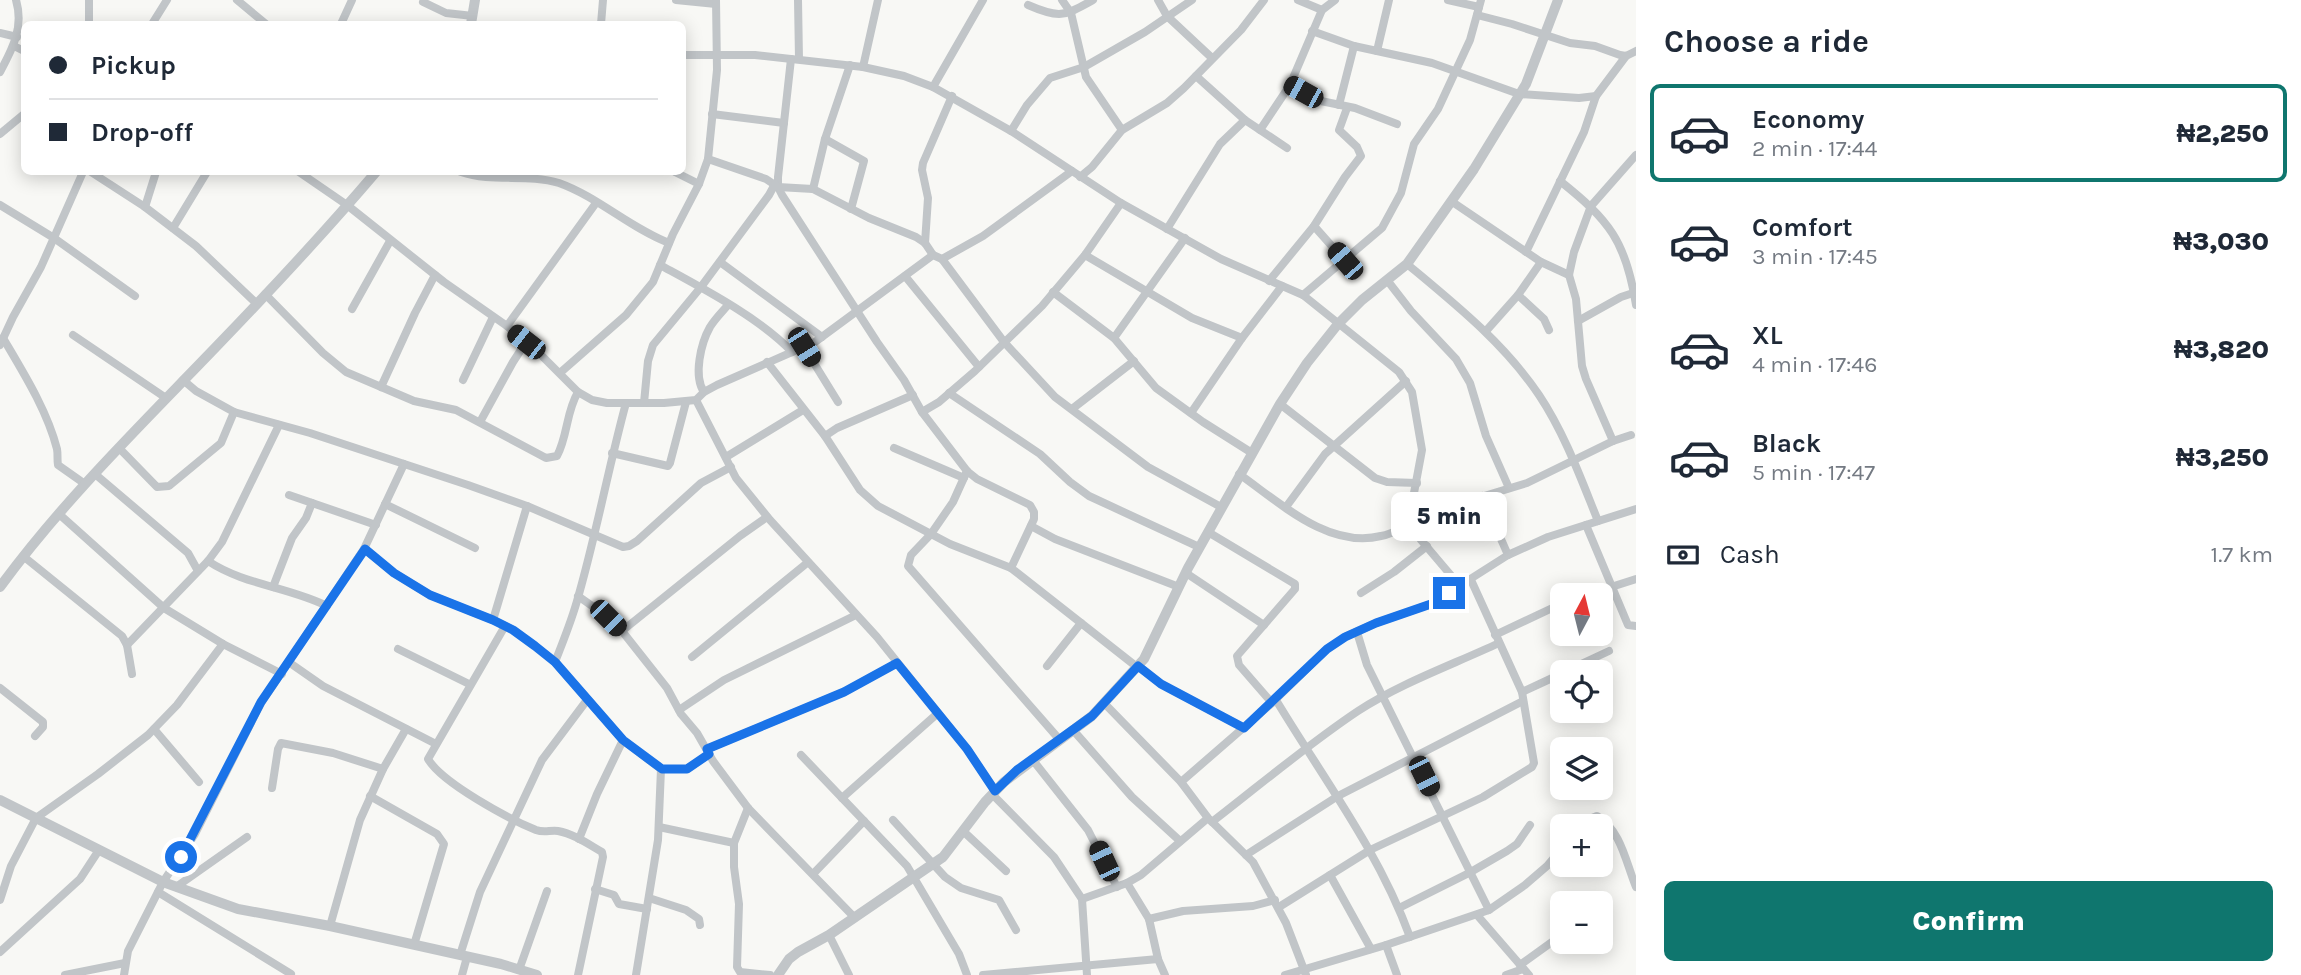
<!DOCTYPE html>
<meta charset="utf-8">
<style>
:root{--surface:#fff;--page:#f6f6f7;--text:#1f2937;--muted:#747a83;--line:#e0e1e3;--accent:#0f766e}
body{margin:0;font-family:Karla,sans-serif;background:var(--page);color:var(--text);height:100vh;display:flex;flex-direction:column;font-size:26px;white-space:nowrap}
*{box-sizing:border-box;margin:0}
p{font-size:23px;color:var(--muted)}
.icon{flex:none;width:38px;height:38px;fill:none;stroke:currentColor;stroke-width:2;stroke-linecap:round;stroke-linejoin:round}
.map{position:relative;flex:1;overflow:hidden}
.side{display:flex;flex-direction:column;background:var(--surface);width:665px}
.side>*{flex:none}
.top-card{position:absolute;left:21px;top:21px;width:665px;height:154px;border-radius:10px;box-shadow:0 4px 18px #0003;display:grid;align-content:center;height:154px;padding:0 28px;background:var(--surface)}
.needle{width:46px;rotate:7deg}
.buttons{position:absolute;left:1550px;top:583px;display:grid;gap:14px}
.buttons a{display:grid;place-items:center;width:63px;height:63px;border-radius:10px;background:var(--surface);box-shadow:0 4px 18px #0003;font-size:35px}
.end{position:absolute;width:32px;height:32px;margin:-16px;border:9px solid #1a73e8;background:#fff;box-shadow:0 0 0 4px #fff}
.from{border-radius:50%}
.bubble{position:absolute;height:49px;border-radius:10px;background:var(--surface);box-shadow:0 4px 18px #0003;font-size:23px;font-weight:800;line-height:49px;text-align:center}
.car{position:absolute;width:21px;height:42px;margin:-21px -10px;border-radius:9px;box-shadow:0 0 5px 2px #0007;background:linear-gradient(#222 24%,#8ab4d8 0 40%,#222 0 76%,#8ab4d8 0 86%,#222 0)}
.top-card b{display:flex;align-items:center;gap:24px;height:66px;font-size:26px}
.top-card b+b{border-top:2px solid var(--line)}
.top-card i{width:18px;height:18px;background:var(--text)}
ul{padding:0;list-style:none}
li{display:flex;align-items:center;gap:21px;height:98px;margin:0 14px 10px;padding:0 14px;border:4px solid transparent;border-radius:10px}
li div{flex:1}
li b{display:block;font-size:26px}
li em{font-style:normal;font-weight:800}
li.active{border-color:var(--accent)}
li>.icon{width:63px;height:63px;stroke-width:1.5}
h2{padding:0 28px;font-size:32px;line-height:84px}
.pay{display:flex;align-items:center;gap:18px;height:77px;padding:0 28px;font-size:26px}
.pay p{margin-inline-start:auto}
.button{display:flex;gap:14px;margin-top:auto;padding:14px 28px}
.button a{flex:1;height:80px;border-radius:10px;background:var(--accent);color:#fff;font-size:28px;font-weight:800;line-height:80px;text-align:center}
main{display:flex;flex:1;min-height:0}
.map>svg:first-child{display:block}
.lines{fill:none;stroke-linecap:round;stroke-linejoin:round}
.minor{stroke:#c1c5c8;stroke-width:8}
.tertiary{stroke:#c1c5c8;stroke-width:10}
.route{stroke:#1a73e8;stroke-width:9}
</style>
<main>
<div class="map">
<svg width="1636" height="975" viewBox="0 0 1636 975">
<rect width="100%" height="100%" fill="#f8f8f5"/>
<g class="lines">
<!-- minor -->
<g class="minor">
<polyline points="89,0 89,24"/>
<polyline points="237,0 266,24"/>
<polyline points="676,0 716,4"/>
<polyline points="798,0 799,59"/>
<polyline points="1062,0 1071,13 1086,77 1122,130"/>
<polyline points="1158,0 1167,16 1212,58"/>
<polyline points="1298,0 1322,10"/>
<polyline points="1448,0 1479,7"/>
<polyline points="423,2 446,13 473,16"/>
<path d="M1028,5C1060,19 1064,16 1093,0"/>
<polyline points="1477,15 1512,24 1570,43 1595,46 1620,55 1626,56 1636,51"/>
<polyline points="152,24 167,0"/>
<polyline points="341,24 352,0"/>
<polyline points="601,24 603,0"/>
<polyline points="1312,31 1354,46 1432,63 1519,94 1579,98 1596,96"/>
<polyline points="0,33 17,37"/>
<polyline points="14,46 24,51"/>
<polyline points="1377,51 1389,0"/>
<polyline points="682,55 755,55 863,67 904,76 933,87 1011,131 1121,203 1221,259 1303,295 1399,372 1412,392 1422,450 1411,509 1412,524 1421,540 1460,586"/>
<polyline points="791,59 778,177 778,187 782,195 877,342 904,380 922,412 967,471 977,479 1030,505 1034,512 1034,519 1011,568 1137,667"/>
<polyline points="863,67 878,0"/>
<path d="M0,72C13,48 24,27 16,0"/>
<polyline points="1196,76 1245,120 1287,148"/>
<polyline points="1290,85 1316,100 1355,108 1397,124"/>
<polyline points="933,87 983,0"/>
<polyline points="1339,105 1354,46"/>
<polyline points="712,114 784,123"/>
<polyline points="1260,130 1290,85 1322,10 1335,0"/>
<polyline points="1011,131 1027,105 1050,78 1084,67 1145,32 1192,0"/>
<polyline points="0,134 24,114"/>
<polyline points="825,139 864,161 851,209"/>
<polyline points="708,159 766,179 778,187 813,189 869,218 916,237 925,243 933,255"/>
<polyline points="91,172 145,207 196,246 256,303"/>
<polyline points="299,172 347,205 444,282 507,326 536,350 578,392 592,400 607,403 664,403 696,400 704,392 717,385 815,342 933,255 942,259 983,236 1072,171"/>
<path d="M461,172C493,183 527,173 559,183C598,197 630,228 669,243"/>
<polyline points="675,172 699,184"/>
<polyline points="1080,177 1092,167 1122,130 1167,103 1184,88 1241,30 1264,0"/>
<path d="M1560,181C1609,220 1626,241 1636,305"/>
<polyline points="813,189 825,139 850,65"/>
<polyline points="1451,201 1541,262 1569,275"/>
<polyline points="0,205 54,238 135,296"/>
<polyline points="145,207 156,172"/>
<polyline points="1314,226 1345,261"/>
<polyline points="173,228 207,172"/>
<polyline points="1167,229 1220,144 1245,120"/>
<polyline points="925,243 928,198 922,170 923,163 952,96"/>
<polyline points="1526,252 1584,132 1596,96 1626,56"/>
<polyline points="1085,255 1192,318 1242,338"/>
<polyline points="942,259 1004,342 1055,397 1148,467 1221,507"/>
<polyline points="720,262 822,337"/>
<path d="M1407,264C1455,304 1504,343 1539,395C1565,434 1581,479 1598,521"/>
<path d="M660,265C702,288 760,318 792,352"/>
<polyline points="905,276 979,367"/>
<polyline points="1387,280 1411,311 1456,359 1470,383 1486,436 1509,488"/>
<polyline points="1269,281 1314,226 1345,177 1361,156 1357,147 1339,130 1347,108"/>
<polyline points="1053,292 1114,338 1156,388 1203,422 1252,453"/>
<path d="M265,294L323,353L346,372L414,401L456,410L546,458L557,456C568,435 566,412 578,392"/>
<polyline points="1303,295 1382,228 1401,193 1414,144 1438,109 1470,40 1481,0"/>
<polyline points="1518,295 1544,319 1549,330"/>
<polyline points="352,309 390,241"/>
<polyline points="1578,321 1621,297 1636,292"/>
<polyline points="507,326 596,203"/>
<polyline points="1486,331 1518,295 1541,262"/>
<polyline points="73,335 166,398"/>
<path d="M3,338C23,372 47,410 57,449C58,454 57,460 58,465L85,484"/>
<polyline points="1114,338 1185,238"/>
<polyline points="0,345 13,317 41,267 83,172"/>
<polyline points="804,347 838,402"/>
<polyline points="767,362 825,436 860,490 878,506 950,544 1011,568"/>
<polyline points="561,372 626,315 653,282 673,234 699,184 708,159 717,70 716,0"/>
<polyline points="183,380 196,391 234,412 310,433 468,485 527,506 623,547 629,546 637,541 701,483 731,467"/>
<polyline points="463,380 493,317"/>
<polyline points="381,387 415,313 435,275"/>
<path d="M704,392C693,376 701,343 710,327C715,319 722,312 728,305"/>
<polyline points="949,393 1040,454 1070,482 1089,496 1199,547"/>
<polyline points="696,400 736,478 770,520 877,637 967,749 995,791"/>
<polyline points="644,403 648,361 653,345 701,287 769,195 775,184"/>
<polyline points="1280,404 1375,478 1387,482 1417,483"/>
<polyline points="1072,409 1134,361"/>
<polyline points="922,412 939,402 975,371 1042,306 1085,255 1121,203"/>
<polyline points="1191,413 1242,338 1282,286"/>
<polyline points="480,422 513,362 526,342"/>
<polyline points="825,436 837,428 913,395"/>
<polyline points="1613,441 1586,379 1582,366 1576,299 1569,275 1574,252 1591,206 1636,155"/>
<polyline points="119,448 157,487 169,486 221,443 234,412"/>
<polyline points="894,448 964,478"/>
<polyline points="612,453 668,466 670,463 686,402"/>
<polyline points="726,457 803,410"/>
<polyline points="967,471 953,502 931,534 911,555 908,566 1059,739"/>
<polyline points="95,474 188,553 198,571"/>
<path d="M1239,474C1279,502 1328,549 1381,536C1392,534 1402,528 1412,524"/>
<polyline points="289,495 376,525"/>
<polyline points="1482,496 1508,555"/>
<polyline points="385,504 475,548"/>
<polyline points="1286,507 1325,454 1406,381"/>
<polyline points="59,514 164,608 223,644 282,674"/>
<polyline points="1412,518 1527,483 1613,441 1631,435"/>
<polyline points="1586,525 1628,625 1636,626"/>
<polyline points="1031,526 1055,539 1179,587"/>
<polyline points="1208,532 1295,584 1295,589 1237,656 1239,665 1272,703"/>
<polyline points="364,549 394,573 430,595 493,620 513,630 535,646 555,662 623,740 661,769 687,769 709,754"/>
<polyline points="23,556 122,636 127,645 132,674"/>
<path d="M208,561C244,585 289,587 327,606"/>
<polyline points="1186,573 1264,625"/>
<polyline points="273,587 292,538 306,518 312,503"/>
<polyline points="1361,593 1394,572 1427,546"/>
<polyline points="1586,595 1636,579"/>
<polyline points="578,596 609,618 622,631 667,688 681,714 697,733 713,761 748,808 854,917"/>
<polyline points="493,620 527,506"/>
<path d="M505,626L428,759C442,783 509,819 536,830C544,833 550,830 558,831C574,834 588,844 602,852L603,857L578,975"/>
<polyline points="622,631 740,536 767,517"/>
<polyline points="1357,632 1367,665 1489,910"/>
<polyline points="1495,635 1563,603"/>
<polyline points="127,645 208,561 222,542 279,425"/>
<polyline points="398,649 469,684"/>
<polyline points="692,657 807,563"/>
<path d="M555,662C563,642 571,622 577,601C596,536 608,469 626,403"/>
<polyline points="290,663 323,686 436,744"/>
<polyline points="1047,666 1081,623"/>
<polyline points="1138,666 1161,684 1244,728"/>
<polyline points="1564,672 1609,651"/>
<polyline points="0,688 43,722 43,727 35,736"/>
<polyline points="1522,692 1563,673"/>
<path d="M1276,700C1323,778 1378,850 1410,937"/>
<polyline points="1105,704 1181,782 1208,818 1253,862 1286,923 1306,975"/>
<polyline points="679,710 724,680 856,615"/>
<polyline points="154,729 199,782"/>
<polyline points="1073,730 1132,797 1180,841"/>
<polyline points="707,749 844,692 897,663"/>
<polyline points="801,755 907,866 959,954 967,975"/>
<polyline points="1032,759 1088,830 1117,887"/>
<polyline points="1181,782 1272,703 1327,649 1345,637 1376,623 1431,604 1508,555 1548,537 1636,509"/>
<polyline points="272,788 278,749 281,743 333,753 383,769"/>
<polyline points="992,794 1054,857 1082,899 1087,975"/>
<polyline points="370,796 437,834 444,844 414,945"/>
<polyline points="842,798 938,713"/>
<polyline points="748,808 734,843 734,867 739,904 737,967 740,972 770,975"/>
<polyline points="893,820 945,877 961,888 999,900 1016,930"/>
<path d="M1212,822C1260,785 1307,745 1358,711C1401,683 1452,665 1499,643"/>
<path d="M1582,826L1587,820L1597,816C1621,830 1626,863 1636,887"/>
<polyline points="659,827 734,843"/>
<polyline points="963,831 1006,871"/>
<polyline points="579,839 597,794 623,740"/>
<polyline points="1246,855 1338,796 1523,701"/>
<polyline points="814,873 864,821"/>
<polyline points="1330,875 1371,949"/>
<polyline points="1127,883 1149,919 1158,959 1165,975"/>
<polyline points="176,887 247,837"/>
<polyline points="595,889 614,895 619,904 647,909"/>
<polyline points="158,892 291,974"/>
<polyline points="649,898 686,910 699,919 700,925"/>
<polyline points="1573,898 1575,903"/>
<polyline points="1082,899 1127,883 1141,875 1208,818"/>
<polyline points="0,900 11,866 36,818 98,774 148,735 177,705 223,644"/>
<polyline points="1279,907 1370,850 1483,797 1532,767 1534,763 1522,692 1471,580"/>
<polyline points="1399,908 1469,873 1507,851 1517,844 1530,825"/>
<polyline points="1477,915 1529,975"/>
<polyline points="1149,919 1183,911 1253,906 1275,900"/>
<polyline points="330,926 360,820 383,769 406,729"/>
<polyline points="829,935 849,975"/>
<polyline points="1386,945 1397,975"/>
<polyline points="0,952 80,879 99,850"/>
<polyline points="460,955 480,892 542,760 587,700"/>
<polyline points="1520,965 1563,934"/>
<polyline points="519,970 547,891"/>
<polyline points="65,975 125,963"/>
<polyline points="124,975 128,951 163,882 195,834 261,703 364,549 404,464"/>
<polyline points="462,975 467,957"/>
<polyline points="636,975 658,840 661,769"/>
<polyline points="983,975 1158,959"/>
<polyline points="1285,975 1386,945 1489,910 1525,885 1547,866 1563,847"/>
<polyline points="1506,975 1523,969"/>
</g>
<!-- tertiary -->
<g class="tertiary">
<polyline points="471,24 475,0"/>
<path d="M0,587C63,501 140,426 214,349C269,292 325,232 376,172"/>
<polyline points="0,800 163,882 238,909 330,926 501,964 537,975"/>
<polyline points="778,975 789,959 798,952 829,935 943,857 985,802 1004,782 1092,716 1144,659 1188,568 1280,404 1307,363 1338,324 1362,300 1407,264 1474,169 1526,84 1558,0"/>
</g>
</g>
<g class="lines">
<!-- route -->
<polyline class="route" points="181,857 261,702 365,549 394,573 430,595 493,620 513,630 535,646 555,662 623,740 662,769 687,769 709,754 707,749 844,692 897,663 967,749 995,791 1017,770 1092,716 1138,666 1161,684 1244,728 1327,649 1345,637 1376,623 1431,604 1449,593"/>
</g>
</svg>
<div class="buttons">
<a><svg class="needle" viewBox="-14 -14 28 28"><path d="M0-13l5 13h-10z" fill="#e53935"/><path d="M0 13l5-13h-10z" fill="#747a83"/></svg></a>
<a><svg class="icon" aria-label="locate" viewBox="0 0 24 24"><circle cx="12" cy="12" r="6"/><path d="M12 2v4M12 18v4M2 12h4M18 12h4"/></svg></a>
<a><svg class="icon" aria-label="layers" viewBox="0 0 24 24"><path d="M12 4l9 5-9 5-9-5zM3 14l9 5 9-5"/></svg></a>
<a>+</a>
<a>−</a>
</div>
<i class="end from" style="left:181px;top:857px"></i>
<i class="end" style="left:1449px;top:593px"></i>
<div class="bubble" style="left:1391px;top:492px;width:116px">5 min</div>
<i class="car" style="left:1303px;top:92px;rotate:299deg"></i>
<i class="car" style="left:1345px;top:261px;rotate:319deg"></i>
<i class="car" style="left:526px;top:342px;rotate:308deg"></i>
<i class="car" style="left:804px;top:347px;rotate:148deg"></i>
<i class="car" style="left:608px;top:618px;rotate:135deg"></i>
<i class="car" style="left:1424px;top:776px;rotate:154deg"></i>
<i class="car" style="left:1104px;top:861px;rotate:335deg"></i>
<div class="top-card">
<b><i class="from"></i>Pickup</b>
<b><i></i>Drop-off</b>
</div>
</div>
<section class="side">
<h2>Choose a ride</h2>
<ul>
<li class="active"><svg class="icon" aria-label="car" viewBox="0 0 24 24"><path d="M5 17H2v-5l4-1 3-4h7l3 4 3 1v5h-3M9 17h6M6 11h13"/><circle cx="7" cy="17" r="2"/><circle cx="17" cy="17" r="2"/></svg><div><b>Economy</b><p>2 min · 17:44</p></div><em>₦2,250</em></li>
<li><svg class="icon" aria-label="car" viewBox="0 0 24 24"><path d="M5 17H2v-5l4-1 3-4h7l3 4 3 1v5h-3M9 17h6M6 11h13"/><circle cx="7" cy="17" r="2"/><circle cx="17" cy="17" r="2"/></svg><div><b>Comfort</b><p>3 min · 17:45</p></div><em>₦3,030</em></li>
<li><svg class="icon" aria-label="car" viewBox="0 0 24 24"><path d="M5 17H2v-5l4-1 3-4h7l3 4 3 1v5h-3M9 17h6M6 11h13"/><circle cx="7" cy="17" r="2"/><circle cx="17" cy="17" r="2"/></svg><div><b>XL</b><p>4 min · 17:46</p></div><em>₦3,820</em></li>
<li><svg class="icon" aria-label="car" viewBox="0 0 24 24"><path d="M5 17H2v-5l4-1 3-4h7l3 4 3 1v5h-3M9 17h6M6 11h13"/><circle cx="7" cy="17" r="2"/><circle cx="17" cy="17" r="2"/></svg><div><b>Black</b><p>5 min · 17:47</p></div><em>₦3,250</em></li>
</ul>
<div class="pay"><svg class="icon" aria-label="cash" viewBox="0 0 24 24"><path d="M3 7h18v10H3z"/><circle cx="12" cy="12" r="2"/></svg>Cash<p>1.7 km</p></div>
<div class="button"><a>Confirm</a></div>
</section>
</main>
